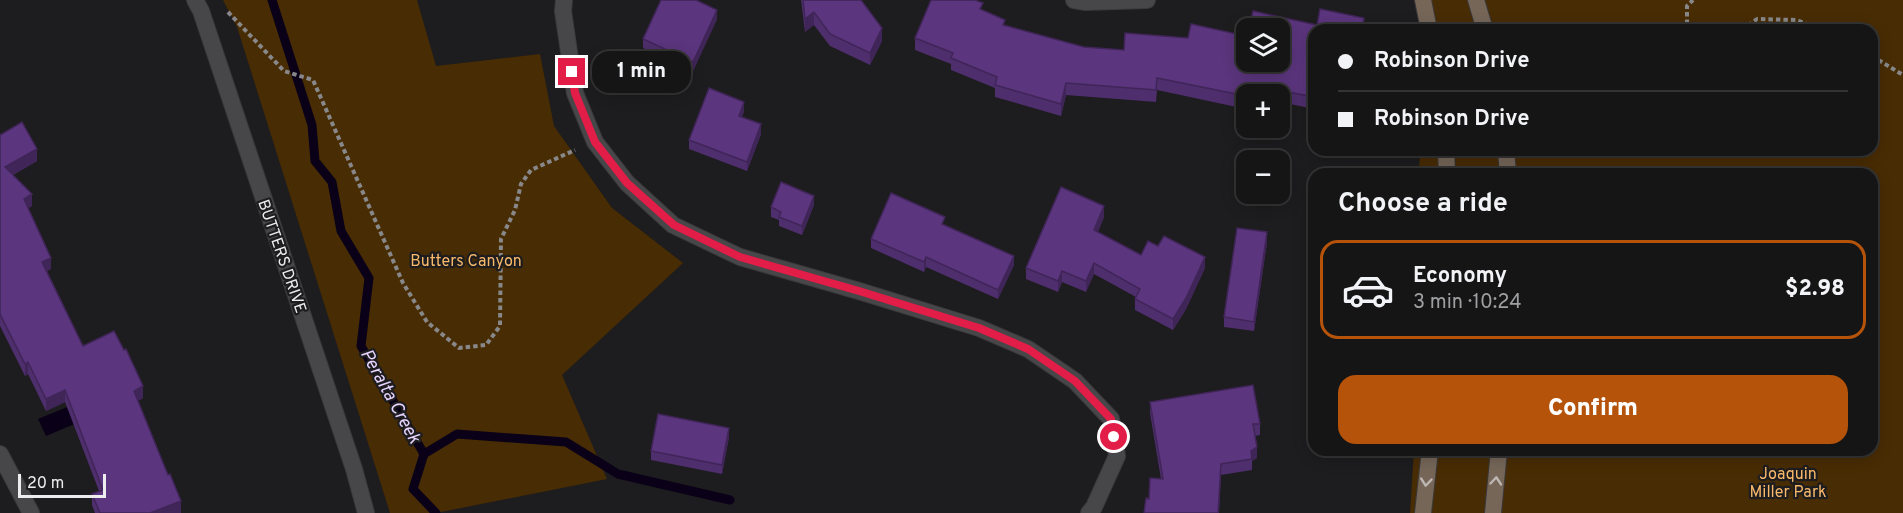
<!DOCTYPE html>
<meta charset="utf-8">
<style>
:root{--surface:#161516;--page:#1f1e1f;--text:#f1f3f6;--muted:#9e9fa1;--line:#353435;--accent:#b45309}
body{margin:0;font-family:Overpass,sans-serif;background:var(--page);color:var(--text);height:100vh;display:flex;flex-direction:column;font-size:22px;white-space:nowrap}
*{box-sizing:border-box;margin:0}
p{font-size:20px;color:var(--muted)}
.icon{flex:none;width:33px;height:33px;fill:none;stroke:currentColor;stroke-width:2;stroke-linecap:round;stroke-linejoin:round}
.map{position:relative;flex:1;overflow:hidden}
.panel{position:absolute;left:1308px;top:168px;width:570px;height:288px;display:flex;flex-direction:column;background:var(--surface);border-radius:18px;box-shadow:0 3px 15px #0003,0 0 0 2px var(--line)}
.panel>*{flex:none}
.banner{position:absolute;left:1308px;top:24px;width:570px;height:132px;border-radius:18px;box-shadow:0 3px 15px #0003,0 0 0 2px var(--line);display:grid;align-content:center;height:132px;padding:0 30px;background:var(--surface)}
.fabs{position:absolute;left:1236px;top:18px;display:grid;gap:12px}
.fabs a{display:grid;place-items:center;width:54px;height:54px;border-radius:12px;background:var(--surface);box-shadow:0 3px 15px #0003,0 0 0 2px var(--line);font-size:30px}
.scale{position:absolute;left:18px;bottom:15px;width:88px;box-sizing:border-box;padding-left:6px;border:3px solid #edecee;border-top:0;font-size:16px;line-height:21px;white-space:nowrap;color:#edecee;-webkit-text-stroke:4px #1d1c1e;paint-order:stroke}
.end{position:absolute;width:27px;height:27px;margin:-14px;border:8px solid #e11d48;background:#fff;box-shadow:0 0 0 3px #fff}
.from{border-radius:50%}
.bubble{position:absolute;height:42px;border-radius:18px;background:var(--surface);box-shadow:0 3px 15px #0003,0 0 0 2px var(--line);font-size:20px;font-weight:800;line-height:42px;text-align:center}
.banner b{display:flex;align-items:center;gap:21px;height:57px;font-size:22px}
.banner b+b{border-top:2px solid var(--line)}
.banner i{width:15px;height:15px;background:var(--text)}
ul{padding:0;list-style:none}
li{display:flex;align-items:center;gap:18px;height:99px;margin:0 12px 9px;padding:0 18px;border:3px solid var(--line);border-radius:18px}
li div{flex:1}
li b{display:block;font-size:22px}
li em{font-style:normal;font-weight:800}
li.active{border-color:var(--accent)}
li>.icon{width:54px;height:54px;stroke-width:1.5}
h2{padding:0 30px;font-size:27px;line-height:72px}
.primary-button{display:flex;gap:12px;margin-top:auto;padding:12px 30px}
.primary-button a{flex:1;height:69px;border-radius:18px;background:var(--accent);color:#fff;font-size:24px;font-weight:800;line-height:69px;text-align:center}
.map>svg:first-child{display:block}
.green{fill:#482c04}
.water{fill:#0a0018}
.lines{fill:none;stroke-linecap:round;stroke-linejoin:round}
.stream{stroke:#0a0018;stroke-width:9}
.minor-casing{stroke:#3a393b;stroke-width:18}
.secondary-casing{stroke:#3a393b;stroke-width:18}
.path{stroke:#888789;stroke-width:4;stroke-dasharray:4.5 3;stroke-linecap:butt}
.minor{stroke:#474649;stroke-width:16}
.secondary{stroke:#756658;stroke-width:16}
.wall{fill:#4e2e6c}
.shaded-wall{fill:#402558}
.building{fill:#5b357d;stroke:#402558;stroke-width:1.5}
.oneway{stroke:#bdb6b2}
.route{stroke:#e11d48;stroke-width:8}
.labels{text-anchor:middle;stroke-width:4.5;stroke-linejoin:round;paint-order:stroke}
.street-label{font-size:16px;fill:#edecee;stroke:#1d1c1e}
.park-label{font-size:16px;fill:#f9b96b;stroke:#1d1c1e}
.water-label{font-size:18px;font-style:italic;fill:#e8d4fe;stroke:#1d1c1e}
</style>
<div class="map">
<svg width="1903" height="513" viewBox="0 0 1903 513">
<rect width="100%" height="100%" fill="#1d1c1e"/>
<!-- green -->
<g class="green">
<polygon points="223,0 417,0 436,66 540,54 554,126 612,208 683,263 562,375 607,479 436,513 390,513 237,27"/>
<polygon points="1415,0 1903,0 1903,513 1410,513 1414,450 1872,450 1872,174 1419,174 1420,150 1872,150 1872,30 1421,30"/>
</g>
<!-- water -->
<polygon class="water" points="77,403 84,420 46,436 38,419"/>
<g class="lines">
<!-- stream -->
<g class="stream">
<polyline points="272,0 312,125 315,161 332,182 341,231 369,278 361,346 424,454 413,489 436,513"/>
<polyline points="424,454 457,434 566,442 618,474 730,500"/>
</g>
<!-- minor casing -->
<g class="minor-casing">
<g id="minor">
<polyline points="195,0 201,11 354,469 366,513"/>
<polyline points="564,0 563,11 575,93 595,142 627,183 673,225 740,257 859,291 979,328 1028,349 1075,381 1111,419 1117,456 1094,507 1089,513"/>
<polyline points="1074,0 1086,2 1147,0"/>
<polyline points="0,454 31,513"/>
</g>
</g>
<!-- secondary casing -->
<g class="secondary-casing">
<g id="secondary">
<polyline points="1423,0 1429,30"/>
<polyline points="1476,0 1485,30"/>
<polyline points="1446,150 1447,174"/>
<polyline points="1506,150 1508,174"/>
<polyline points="1423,513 1430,450"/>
<polyline points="1493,513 1499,450"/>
</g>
</g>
<!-- path -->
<g class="path">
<polyline points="228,12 284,71 313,80 403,283 427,322 459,348 486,345 500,326 501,239 515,210 521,184 531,170 575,150"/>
<polyline points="1690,30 1687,28 1687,6 1693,0"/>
<polyline points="1742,30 1757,19 1797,20 1821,30"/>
<polyline points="1872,56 1903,75"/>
</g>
<!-- minor -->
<use href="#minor" class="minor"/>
<!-- secondary -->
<use href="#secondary" class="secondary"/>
</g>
<!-- wall -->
<g class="wall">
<polygon points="801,0 861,0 882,41 870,65 830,46 814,25 805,32"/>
<polygon points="983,11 1005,25 1084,47 1124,50 1188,38 1246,36 1364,18 1364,30 1314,30 1314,109 1280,102 1280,94 1246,94 1246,109 1157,90 1156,102 1066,95 1061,116 995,97 995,88 951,70 951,64 915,50 915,38"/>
<polygon points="717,19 693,71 643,48 643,39"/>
<polygon points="744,111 742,117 761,134 747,171 689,149 689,140"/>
<polygon points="0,135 37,161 13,175 32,206 28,208 51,269 47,271 83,346 143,398 138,401 181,513 95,513 92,505 92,494 99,491 65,402 46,411 28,374 25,376 0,326"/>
<polygon points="814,205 802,235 779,226 779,220 771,217 771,207"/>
<polygon points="1104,217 1098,232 1141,255 1205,268 1186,309 1173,330 1135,310 1135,299 1136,297 1094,274 1086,292 1062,282 1058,292 1026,279 1026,268"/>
<polygon points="945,225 1014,265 998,299 926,267 924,272 871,248 871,239"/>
<polygon points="1267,242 1254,331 1224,327 1224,317"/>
<polygon points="1150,402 1260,424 1260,435 1255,436 1257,458 1252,461 1252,470 1221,475 1219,513 1144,513 1149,499 1161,479 1150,413"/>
<polygon points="729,437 722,474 651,460 651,451"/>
</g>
<!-- shaded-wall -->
<g class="shaded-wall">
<polygon points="717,10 717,19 693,71 693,62"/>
<polygon points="814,12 814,25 805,32 805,19"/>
<polygon points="882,28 882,41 870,65 870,53"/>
<polygon points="1066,83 1066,95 1061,116 1061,104"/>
<polygon points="744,102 744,111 739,125 739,116"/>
<polygon points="761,124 761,134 747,171 747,162"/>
<polygon points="37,149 37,161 5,179 5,167"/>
<polygon points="32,194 32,206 24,210 24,199"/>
<polygon points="814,196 814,205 802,235 802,226"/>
<polygon points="1104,206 1104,217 1094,241 1094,230"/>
<polygon points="1267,232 1267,242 1254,331 1254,322"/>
<polygon points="1014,256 1014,265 998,299 998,290"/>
<polygon points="926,257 926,267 924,272 924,262"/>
<polygon points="1205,257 1205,268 1186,309 1173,330 1173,319"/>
<polygon points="51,258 51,269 42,273 42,262"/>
<polygon points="1094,263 1094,274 1086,292 1086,281"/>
<polygon points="1062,271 1062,282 1058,292 1058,281"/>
<polygon points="28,362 28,374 25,376 25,364"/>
<polygon points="143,386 143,398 134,403 134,391"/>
<polygon points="65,390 65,402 46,411 46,399"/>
<polygon points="729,428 729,437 722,474 722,465"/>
<polygon points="1257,447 1257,458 1252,461 1251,451"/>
<polygon points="1221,464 1219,513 1218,513"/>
<polygon points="181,501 181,513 150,513"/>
</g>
<!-- building -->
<g class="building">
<polygon points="661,0 696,0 717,10 693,62 643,39"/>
<polygon points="803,0 861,0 882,28 870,53 830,34 814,12 805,19"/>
<polygon points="931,0 975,0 983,3 980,9 1005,20 1003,25 1084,47 1124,50 1125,33 1188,38 1191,24 1246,36 1246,62 1280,62 1280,28 1249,28 1253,11 1317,25 1320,9 1364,18 1362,30 1314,30 1314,97 1268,88 1267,94 1246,94 1246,96 1157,78 1156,90 1066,83 1061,104 995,85 997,77 951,58 953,53 915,38"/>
<polygon points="709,88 744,102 739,116 761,124 747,162 689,140"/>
<polygon points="22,122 37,149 5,167 32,194 24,199 51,258 42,262 83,346 114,331 124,350 126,349 143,386 134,391 168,475 170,474 181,501 150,513 100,513 92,494 103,490 65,390 46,399 28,362 25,364 0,314 0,135"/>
<polygon points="781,182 814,196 802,226 779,217 781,212 771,207"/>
<polygon points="1061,187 1104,206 1094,230 1141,255 1148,241 1158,246 1164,236 1205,257 1186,298 1173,319 1135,299 1140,289 1094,263 1086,281 1062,271 1058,281 1026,268"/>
<polygon points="891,193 945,217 942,224 1014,256 998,290 926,257 924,262 871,239"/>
<polygon points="1237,228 1267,232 1254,322 1224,317"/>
<polygon points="1253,385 1260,424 1253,424 1257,447 1251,451 1252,459 1221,464 1218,513 1144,513 1146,498 1149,499 1150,478 1163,479 1150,402"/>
<polygon points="658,414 729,428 722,465 651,451"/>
</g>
<!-- one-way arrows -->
<defs><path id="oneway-chevron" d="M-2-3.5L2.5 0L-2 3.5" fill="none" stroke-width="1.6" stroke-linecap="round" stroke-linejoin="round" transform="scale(1.5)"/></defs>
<g class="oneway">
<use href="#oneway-chevron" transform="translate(1496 481) rotate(-85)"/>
<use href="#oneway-chevron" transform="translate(1426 482) rotate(96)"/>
</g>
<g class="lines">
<!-- route -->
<polyline class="route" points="572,72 575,93 595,142 627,183 674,225 740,257 859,291 979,328 1028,349 1075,381 1111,419 1114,437"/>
</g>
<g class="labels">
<!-- street labels -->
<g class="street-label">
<text transform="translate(283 256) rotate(71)" y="6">BUTTERS DRIVE</text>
</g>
<!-- park labels -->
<g class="park-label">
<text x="466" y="266">Butters Canyon</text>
<text x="1788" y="479">Joaquin<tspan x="1788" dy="18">Miller Park</tspan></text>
</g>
<!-- water labels -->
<g class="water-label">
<text transform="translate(391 396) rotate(61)" y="6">Peralta Creek</text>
</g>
</g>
</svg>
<div class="fabs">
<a><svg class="icon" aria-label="layers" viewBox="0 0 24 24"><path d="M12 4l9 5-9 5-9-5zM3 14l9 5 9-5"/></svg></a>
<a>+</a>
<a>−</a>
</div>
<div class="scale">20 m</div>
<i class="end from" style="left:1114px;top:437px"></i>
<i class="end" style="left:572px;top:72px"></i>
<div class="bubble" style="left:592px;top:51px;width:99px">1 min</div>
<div class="banner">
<b><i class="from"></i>Robinson Drive</b>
<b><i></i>Robinson Drive</b>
</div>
<section class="panel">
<h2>Choose a ride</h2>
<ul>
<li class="active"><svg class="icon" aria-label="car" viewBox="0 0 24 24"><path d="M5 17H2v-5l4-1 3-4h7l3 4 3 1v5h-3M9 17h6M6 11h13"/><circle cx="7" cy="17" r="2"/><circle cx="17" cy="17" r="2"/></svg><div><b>Economy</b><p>3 min · 10:24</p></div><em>$2.98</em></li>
</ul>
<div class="primary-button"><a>Confirm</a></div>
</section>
</div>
